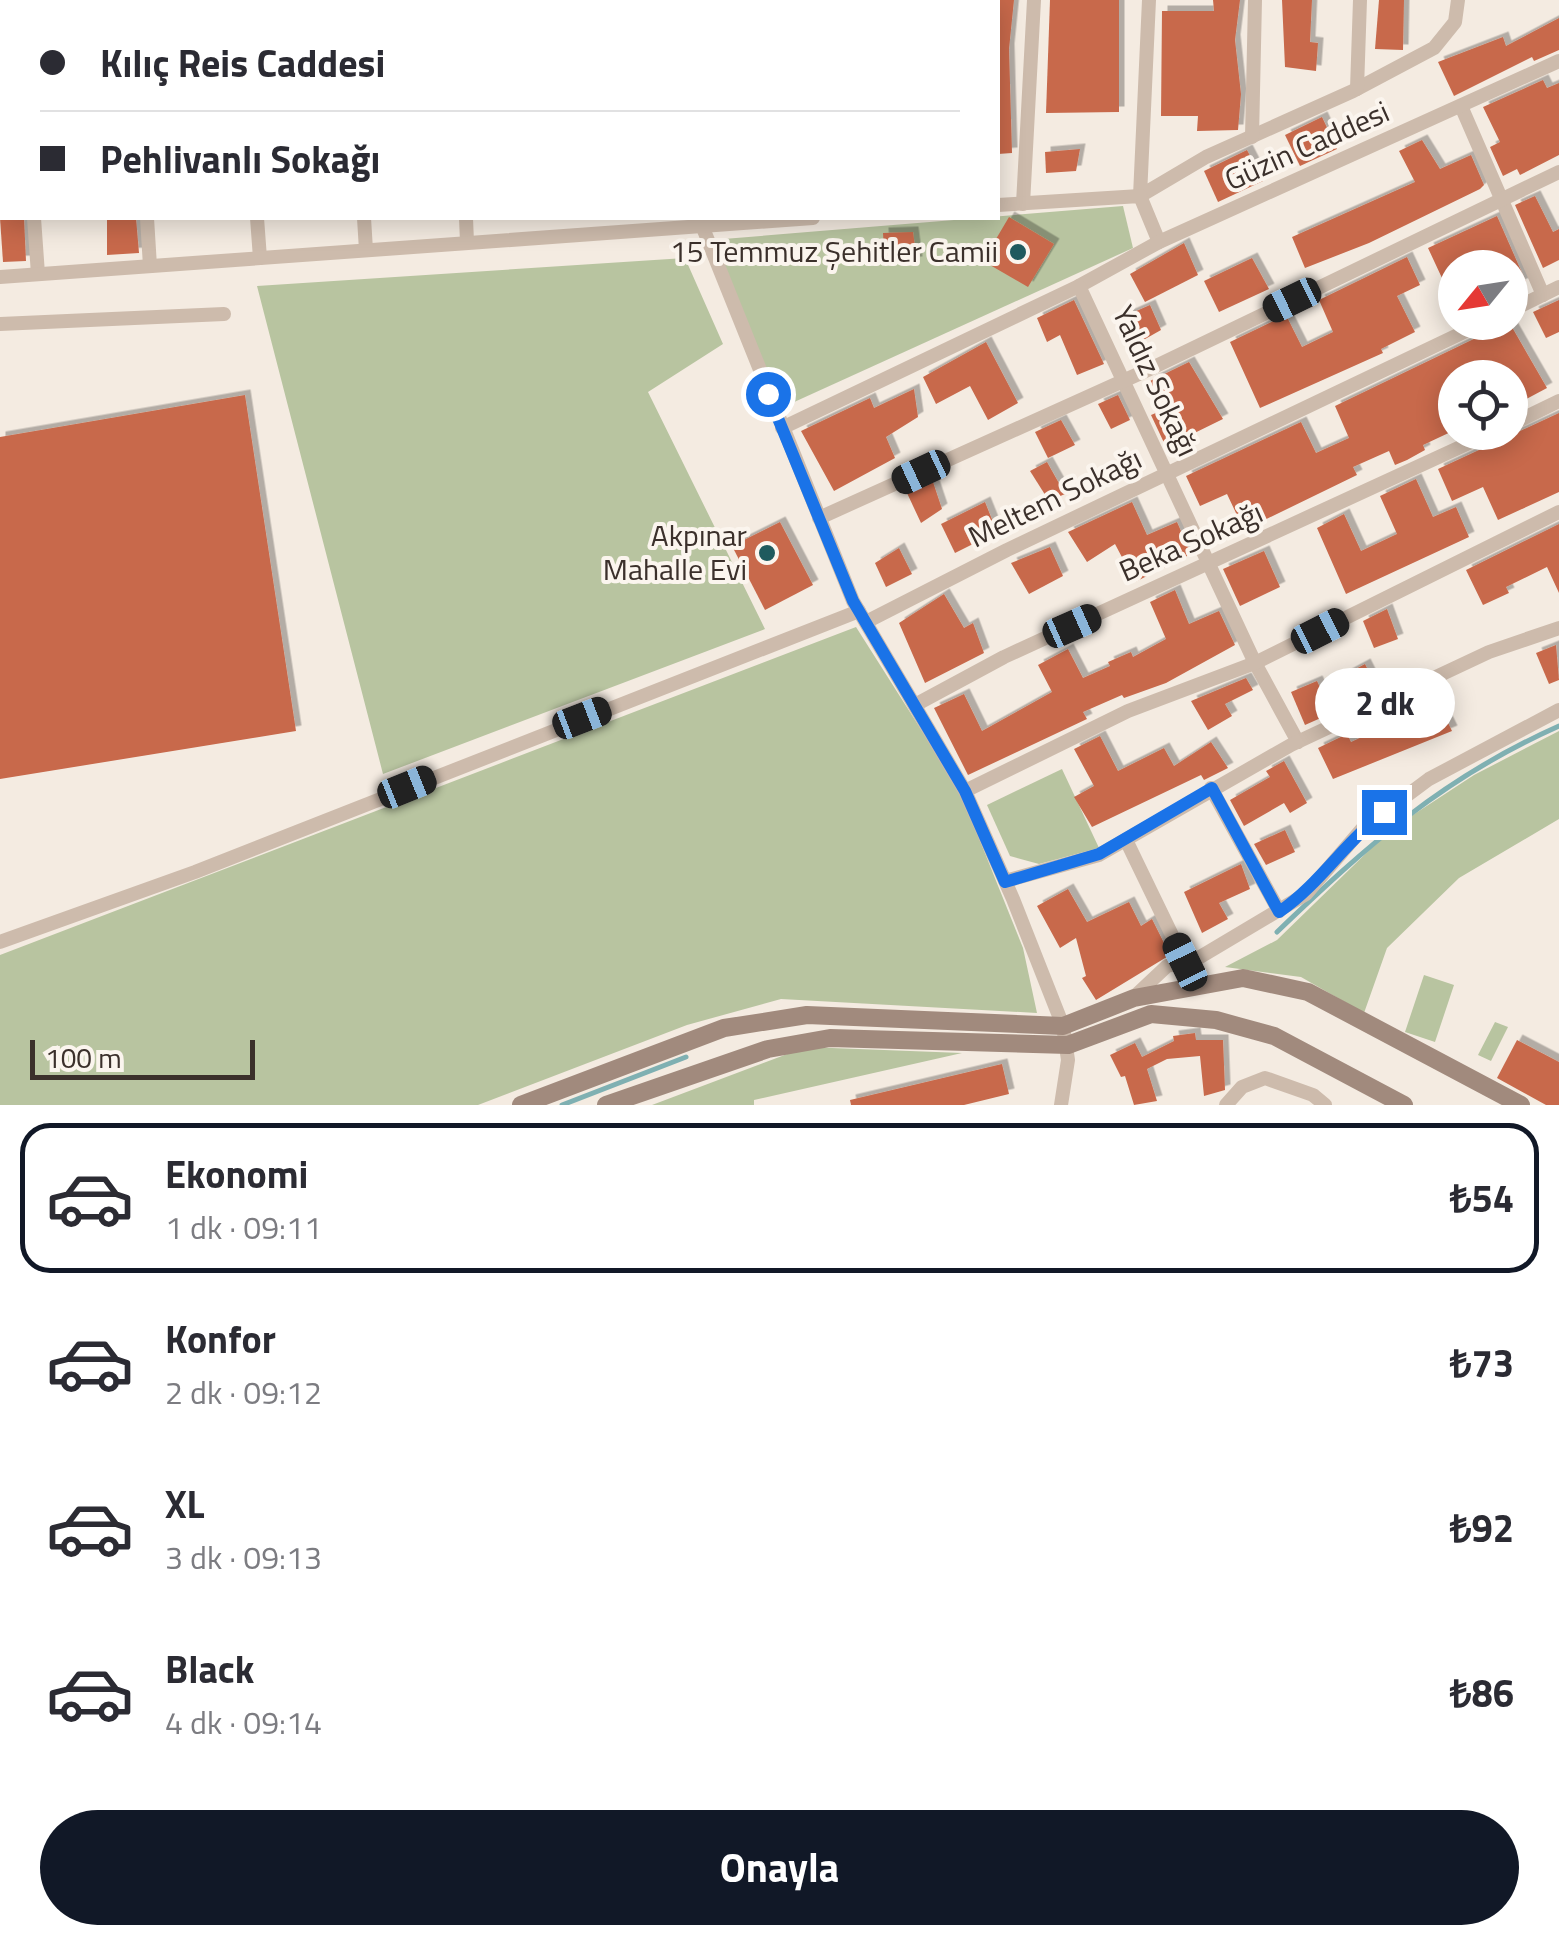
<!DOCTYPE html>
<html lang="tr">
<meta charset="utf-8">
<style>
:root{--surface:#fff;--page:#f7f7f7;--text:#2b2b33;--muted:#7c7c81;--line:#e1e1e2;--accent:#111827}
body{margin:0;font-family:"Titillium Web",sans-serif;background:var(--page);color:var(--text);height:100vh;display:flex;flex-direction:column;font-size:38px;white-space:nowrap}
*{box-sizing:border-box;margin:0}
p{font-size:32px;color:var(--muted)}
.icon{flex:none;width:55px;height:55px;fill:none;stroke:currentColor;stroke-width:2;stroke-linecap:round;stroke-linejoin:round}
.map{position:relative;height:1105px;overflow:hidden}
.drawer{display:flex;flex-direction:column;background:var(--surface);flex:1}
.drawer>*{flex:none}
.banner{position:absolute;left:0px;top:0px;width:1000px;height:220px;box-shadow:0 5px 25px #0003;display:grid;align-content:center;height:220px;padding:0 40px;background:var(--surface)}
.needle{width:65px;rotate:240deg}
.tools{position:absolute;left:1438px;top:250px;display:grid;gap:20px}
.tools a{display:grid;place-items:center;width:90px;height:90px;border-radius:50%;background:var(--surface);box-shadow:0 5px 25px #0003;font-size:50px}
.scale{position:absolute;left:30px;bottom:25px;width:225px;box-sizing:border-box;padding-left:10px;border:5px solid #3b302b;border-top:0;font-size:28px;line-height:35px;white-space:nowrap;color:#3b302b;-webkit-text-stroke:8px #fbf5ee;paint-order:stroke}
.end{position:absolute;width:45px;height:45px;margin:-22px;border:12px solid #1a73e8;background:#fff;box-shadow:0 0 0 5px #fff}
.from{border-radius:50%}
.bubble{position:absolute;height:70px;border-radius:35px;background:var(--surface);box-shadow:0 5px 25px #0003;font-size:32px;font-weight:700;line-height:70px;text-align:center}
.car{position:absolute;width:30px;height:60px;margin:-30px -15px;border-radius:12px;box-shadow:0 0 8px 2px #0007;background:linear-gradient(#222 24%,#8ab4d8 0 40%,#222 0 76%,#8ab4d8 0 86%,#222 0)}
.banner b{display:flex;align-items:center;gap:35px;height:95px;font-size:38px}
.banner b+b{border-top:2px solid var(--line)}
.banner i{width:25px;height:25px;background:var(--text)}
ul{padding:18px 0 0;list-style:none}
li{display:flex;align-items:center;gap:30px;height:150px;margin:0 20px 15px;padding:0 20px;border:5px solid transparent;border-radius:30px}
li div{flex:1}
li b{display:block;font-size:38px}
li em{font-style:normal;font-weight:700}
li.current{border-color:var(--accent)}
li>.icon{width:90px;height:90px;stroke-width:1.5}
.button{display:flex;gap:20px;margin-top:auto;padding:20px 40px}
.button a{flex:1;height:115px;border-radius:60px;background:var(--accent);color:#fff;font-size:40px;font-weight:700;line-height:115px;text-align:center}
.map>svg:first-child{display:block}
.green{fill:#b8c4a0}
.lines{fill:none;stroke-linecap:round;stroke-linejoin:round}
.stream{stroke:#7fb0b2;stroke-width:5}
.building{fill:#c8694b;filter:url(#shadow)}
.minor{stroke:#cdbbac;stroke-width:14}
.secondary{stroke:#a18a7d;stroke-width:18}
.route{stroke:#1a73e8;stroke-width:12}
.poi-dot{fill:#1f5a5e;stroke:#fbf5ee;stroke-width:4}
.labels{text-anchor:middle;stroke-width:8;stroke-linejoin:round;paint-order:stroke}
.street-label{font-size:30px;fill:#3b302b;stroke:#fbf5ee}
.poi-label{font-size:30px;fill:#3b302b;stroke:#fbf5ee;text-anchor:end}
</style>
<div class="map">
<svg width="1559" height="1105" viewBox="0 0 1559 1105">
<defs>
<filter id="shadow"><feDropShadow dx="5.5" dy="-5.5" stdDeviation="0" flood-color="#0004"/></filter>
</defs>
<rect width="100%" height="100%" fill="#f4ebe1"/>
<!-- green -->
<g class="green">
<polygon points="1123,206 1133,248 781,408 711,240"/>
<polygon points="685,258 723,344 648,392 765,629 383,774 257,286"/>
<polygon points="856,627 960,791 1023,948 1037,1013 781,999 687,1025 478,1105 0,1105 0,955"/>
<polygon points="1559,731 1559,819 1459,878 1387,948 1364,1013 1301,977 1225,967 1277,940 1390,830 1474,775"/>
<polygon points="1062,769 1099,848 1039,864 1010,856 987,805"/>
<polygon points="1424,975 1454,985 1435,1042 1405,1032"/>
<polygon points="1495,1022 1508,1027 1491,1061 1478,1055"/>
<polygon points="806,1047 962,1053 754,1100 754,1105 652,1105"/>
</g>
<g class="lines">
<!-- stream -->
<g class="stream">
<path d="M1277,932C1368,845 1442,778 1559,726"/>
<polyline points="562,1105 686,1057"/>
</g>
</g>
<!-- building -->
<g class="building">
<polygon points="998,0 1014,0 1009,49 1012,153 998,154"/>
<polygon points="1050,0 1119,0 1119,112 1046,113"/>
<polygon points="1213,0 1240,0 1235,40 1241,94 1238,130 1197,131 1198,116 1161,116 1162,11 1214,11"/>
<polygon points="1282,0 1312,0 1310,42 1318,43 1316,71 1285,67"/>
<polygon points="1379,0 1404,0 1403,50 1375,49"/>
<polygon points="1559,18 1559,50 1534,61 1532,57 1454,96 1438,62 1503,37 1506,46"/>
<polygon points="1543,80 1547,88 1559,83 1559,155 1520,175 1517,169 1503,176 1490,147 1500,142 1483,107"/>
<polygon points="1322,117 1337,149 1300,166 1285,135"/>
<polygon points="1422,140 1440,169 1471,155 1484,185 1480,189 1369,243 1305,268 1292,237 1415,182 1399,151"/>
<polygon points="1080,149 1076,171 1046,173 1045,152"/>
<polygon points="1247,150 1263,181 1218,202 1204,171"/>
<polygon points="1535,196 1553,232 1559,229 1559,260 1543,268 1515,205"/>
<polygon points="1497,216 1526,282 1510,289 1510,268 1455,268 1455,306 1428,248"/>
<polygon points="1009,217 1054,244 1028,287 983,261"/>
<polygon points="0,218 24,218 26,261 3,262"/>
<polygon points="107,218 136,218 139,253 107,255"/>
<polygon points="913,232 917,262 885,263 883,233"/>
<polygon points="1184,243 1198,275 1145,302 1130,274"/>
<polygon points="1407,257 1420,285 1397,296 1415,332 1381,349 1383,353 1260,408 1230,342 1286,315 1302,347 1333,332 1319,300"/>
<polygon points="1252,258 1269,289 1219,312 1204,281"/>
<polygon points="1074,300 1104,364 1077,375 1060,335 1047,342 1037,318"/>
<polygon points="1559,300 1559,332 1546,338 1533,312"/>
<polygon points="1150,305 1161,330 1131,347 1116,320"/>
<polygon points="1509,322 1547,388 1515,405 1517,410 1510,413 1510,378 1455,378 1455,430 1423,445 1425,450 1407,460 1395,465 1389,451 1353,467 1357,475 1244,530 1227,494 1200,506 1186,476 1301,422 1316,453 1349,438 1335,406"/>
<polygon points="986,342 1018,403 988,420 970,386 936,404 923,377"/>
<polygon points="1189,362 1223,419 1166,447 1151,415 1163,410 1150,381"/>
<polygon points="914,389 918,417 886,437 895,458 834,491 801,431 870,398 874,408"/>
<polygon points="245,395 296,731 0,779 0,437"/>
<polygon points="1118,395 1130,420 1111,429 1098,404"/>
<polygon points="1559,413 1559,492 1498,520 1483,487 1452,501 1438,469"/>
<polygon points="1061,420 1075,445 1048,458 1035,432"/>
<polygon points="1047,462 1065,494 1049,501 1030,471"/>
<polygon points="1416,479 1433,517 1456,507 1469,537 1346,594 1317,528 1344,514 1361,551 1397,534 1380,496"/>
<polygon points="933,482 942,509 921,523 907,493"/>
<polygon points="985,502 997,532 955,553 941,524"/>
<polygon points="1132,502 1147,535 1177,522 1191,554 1135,582 1115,544 1087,562 1068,532"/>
<polygon points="780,522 813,585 765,610 732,546"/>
<polygon points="1559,524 1559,593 1547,567 1506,587 1509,593 1483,605 1466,570"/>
<polygon points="1050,547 1063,576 1029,594 1011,563"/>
<polygon points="899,548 912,574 886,587 875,563"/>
<polygon points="1264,551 1280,587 1240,606 1223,569"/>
<polygon points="1175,590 1189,624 1219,611 1235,645 1166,683 1124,698 1122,695 1083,712 1087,719 968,775 934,708 964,694 982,731 1052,692 1038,665 1068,649 1083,678 1110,666 1108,662 1131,652 1133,657 1166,639 1150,602"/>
<polygon points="944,594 964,628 973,623 984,653 925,683 899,623"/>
<polygon points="1387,609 1398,639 1374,648 1363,621"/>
<polygon points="1556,645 1559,680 1549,684 1536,653"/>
<polygon points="1365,664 1379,692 1353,704 1339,678"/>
<polygon points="1246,678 1253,690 1225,704 1232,716 1208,730 1191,701"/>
<polygon points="1317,681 1332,713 1305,725 1291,692"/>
<polygon points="1438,702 1452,731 1333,779 1318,748 1347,734 1351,742"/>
<polygon points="1100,736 1118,771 1164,748 1174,766 1211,742 1228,768 1204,780 1201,775 1092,827 1074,797 1094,786 1074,749"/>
<polygon points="1284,761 1307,803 1290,813 1284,803 1244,826 1230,800 1270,777 1266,771"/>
<polygon points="1285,830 1295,852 1266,865 1254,844"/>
<polygon points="1241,864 1250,889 1219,903 1228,919 1202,933 1184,892"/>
<polygon points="1068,889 1087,922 1129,902 1141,926 1152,919 1170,955 1096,1000 1082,978 1086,976 1076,938 1060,948 1037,906"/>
<polygon points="1195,1033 1196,1040 1223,1040 1225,1090 1204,1096 1200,1056 1167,1059 1147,1069 1157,1101 1134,1105 1125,1076 1121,1077 1110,1055 1135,1043 1142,1057 1174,1041 1173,1036"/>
<polygon points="1517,1040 1559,1062 1559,1105 1546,1105 1497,1078"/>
<polygon points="1002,1064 1009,1094 964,1105 851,1105 850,1100"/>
</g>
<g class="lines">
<!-- minor -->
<g class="minor">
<polyline points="19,0 20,2"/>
<polyline points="239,0 239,2"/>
<polyline points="348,0 348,2"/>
<polyline points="454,0 454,2"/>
<polyline points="563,0 563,2"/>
<polyline points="1149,0 1140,196 1206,157 1353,91 1434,48 1455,22 1458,0"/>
<polyline points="112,2 132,1"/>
<polyline points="711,2 712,0"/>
<polyline points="815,2 815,0"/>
<polyline points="925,2 926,0"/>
<polyline points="1357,89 1360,0"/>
<polyline points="1461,106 1543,295"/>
<polyline points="1252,137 1255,0"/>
<polyline points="1023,204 1034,0"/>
<polyline points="998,205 1140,196 1159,242"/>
<polyline points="34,218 38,274"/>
<polyline points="147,218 150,266"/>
<polyline points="257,218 260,258"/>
<polyline points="364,218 366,250"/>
<polyline points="466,218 467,242"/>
<polyline points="699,218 853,601 965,791 1013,899 1063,1026 1068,1060 1061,1105"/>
<polyline points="0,277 813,218"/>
<polyline points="1079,286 1159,242 1559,61"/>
<polyline points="1510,311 1559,287"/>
<polyline points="0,324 224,314"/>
<polyline points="1510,425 1559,401"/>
<polyline points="782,428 1079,286 1255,663 1298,742"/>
<polyline points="819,518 1154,367 1559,172"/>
<polyline points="866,622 1007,550 1485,322"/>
<polyline points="915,705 1004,657 1493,432"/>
<polyline points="1211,788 1279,911"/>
<polyline points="965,791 1128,711 1255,663 1559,512"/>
<polyline points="1126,840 1185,962"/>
<polyline points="1005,881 1099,855 1291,745 1489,652 1559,628"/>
<polyline points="0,942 195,872 859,611"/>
<polyline points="1134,997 1167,966 1195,960 1306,894 1362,829 1429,779 1559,710"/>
<polyline points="1226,1105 1242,1087 1265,1078 1313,1095 1325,1105"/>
</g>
<!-- secondary -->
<g class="secondary">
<polyline points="521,1105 724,1028 807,1015 1063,1026 1134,998 1243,978 1308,992 1521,1105"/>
<polyline points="606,1105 768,1049 830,1038 1068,1045 1151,1014 1216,1020 1274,1036 1404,1105"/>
</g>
</g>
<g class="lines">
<!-- route -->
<path class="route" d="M768,394L853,601L965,791L1005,882L1099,854L1212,788L1279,912C1320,884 1345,842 1384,812"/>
</g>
<!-- markers -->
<g class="poi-dot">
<circle cx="1018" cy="252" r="10"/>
<circle cx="767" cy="553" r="10"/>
</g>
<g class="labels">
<!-- street labels -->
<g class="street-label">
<text transform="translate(1307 146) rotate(-24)" y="10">Güzin Caddesi</text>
<text transform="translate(1155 381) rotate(65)" y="10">Yaldız Sokağı</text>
<text transform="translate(1055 498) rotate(-26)" y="10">Meltem Sokağı</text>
<text transform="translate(1191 542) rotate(-24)" y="10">Beka Sokağı</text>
</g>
<!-- poi labels -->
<g class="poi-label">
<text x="998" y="262">15 Temmuz Şehitler Camii</text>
<text x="747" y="546">Akpınar<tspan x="747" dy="34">Mahalle Evi</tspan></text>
</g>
</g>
</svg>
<div class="tools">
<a><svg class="needle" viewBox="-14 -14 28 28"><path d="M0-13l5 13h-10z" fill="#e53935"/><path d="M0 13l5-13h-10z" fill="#7c7c81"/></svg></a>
<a><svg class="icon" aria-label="locate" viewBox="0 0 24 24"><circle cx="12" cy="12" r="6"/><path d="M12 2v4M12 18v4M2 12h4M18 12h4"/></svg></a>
</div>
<div class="scale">100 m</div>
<i class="end from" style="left:768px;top:394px"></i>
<i class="end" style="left:1384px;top:812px"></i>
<div class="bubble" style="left:1315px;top:668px;width:140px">2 dk</div>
<i class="car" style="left:1292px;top:300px;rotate:244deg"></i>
<i class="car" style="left:921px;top:472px;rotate:245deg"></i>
<i class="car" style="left:1072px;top:626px;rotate:66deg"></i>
<i class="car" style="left:1320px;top:631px;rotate:63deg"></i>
<i class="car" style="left:582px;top:718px;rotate:69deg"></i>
<i class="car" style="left:407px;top:787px;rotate:68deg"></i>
<i class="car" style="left:1185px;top:962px;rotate:334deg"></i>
<div class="banner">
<b><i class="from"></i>Kılıç Reis Caddesi</b>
<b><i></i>Pehlivanlı Sokağı</b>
</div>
</div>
<section class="drawer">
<ul>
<li class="current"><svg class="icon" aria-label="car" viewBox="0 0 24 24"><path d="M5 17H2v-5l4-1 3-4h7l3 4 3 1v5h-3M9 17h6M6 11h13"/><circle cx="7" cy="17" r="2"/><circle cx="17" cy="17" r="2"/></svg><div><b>Ekonomi</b><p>1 dk · 09:11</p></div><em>₺54</em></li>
<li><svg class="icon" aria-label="car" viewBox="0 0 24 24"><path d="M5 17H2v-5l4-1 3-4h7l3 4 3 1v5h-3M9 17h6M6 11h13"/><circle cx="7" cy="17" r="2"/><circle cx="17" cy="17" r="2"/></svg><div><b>Konfor</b><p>2 dk · 09:12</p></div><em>₺73</em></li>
<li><svg class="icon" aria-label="car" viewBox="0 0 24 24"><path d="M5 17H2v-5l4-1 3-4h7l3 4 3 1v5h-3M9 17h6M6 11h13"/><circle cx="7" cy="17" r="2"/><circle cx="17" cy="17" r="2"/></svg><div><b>XL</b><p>3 dk · 09:13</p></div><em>₺92</em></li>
<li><svg class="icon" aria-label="car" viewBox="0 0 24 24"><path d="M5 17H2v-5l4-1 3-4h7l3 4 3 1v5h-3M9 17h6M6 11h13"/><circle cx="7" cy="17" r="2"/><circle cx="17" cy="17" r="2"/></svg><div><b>Black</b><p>4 dk · 09:14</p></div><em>₺86</em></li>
</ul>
<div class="button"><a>Onayla</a></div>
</section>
